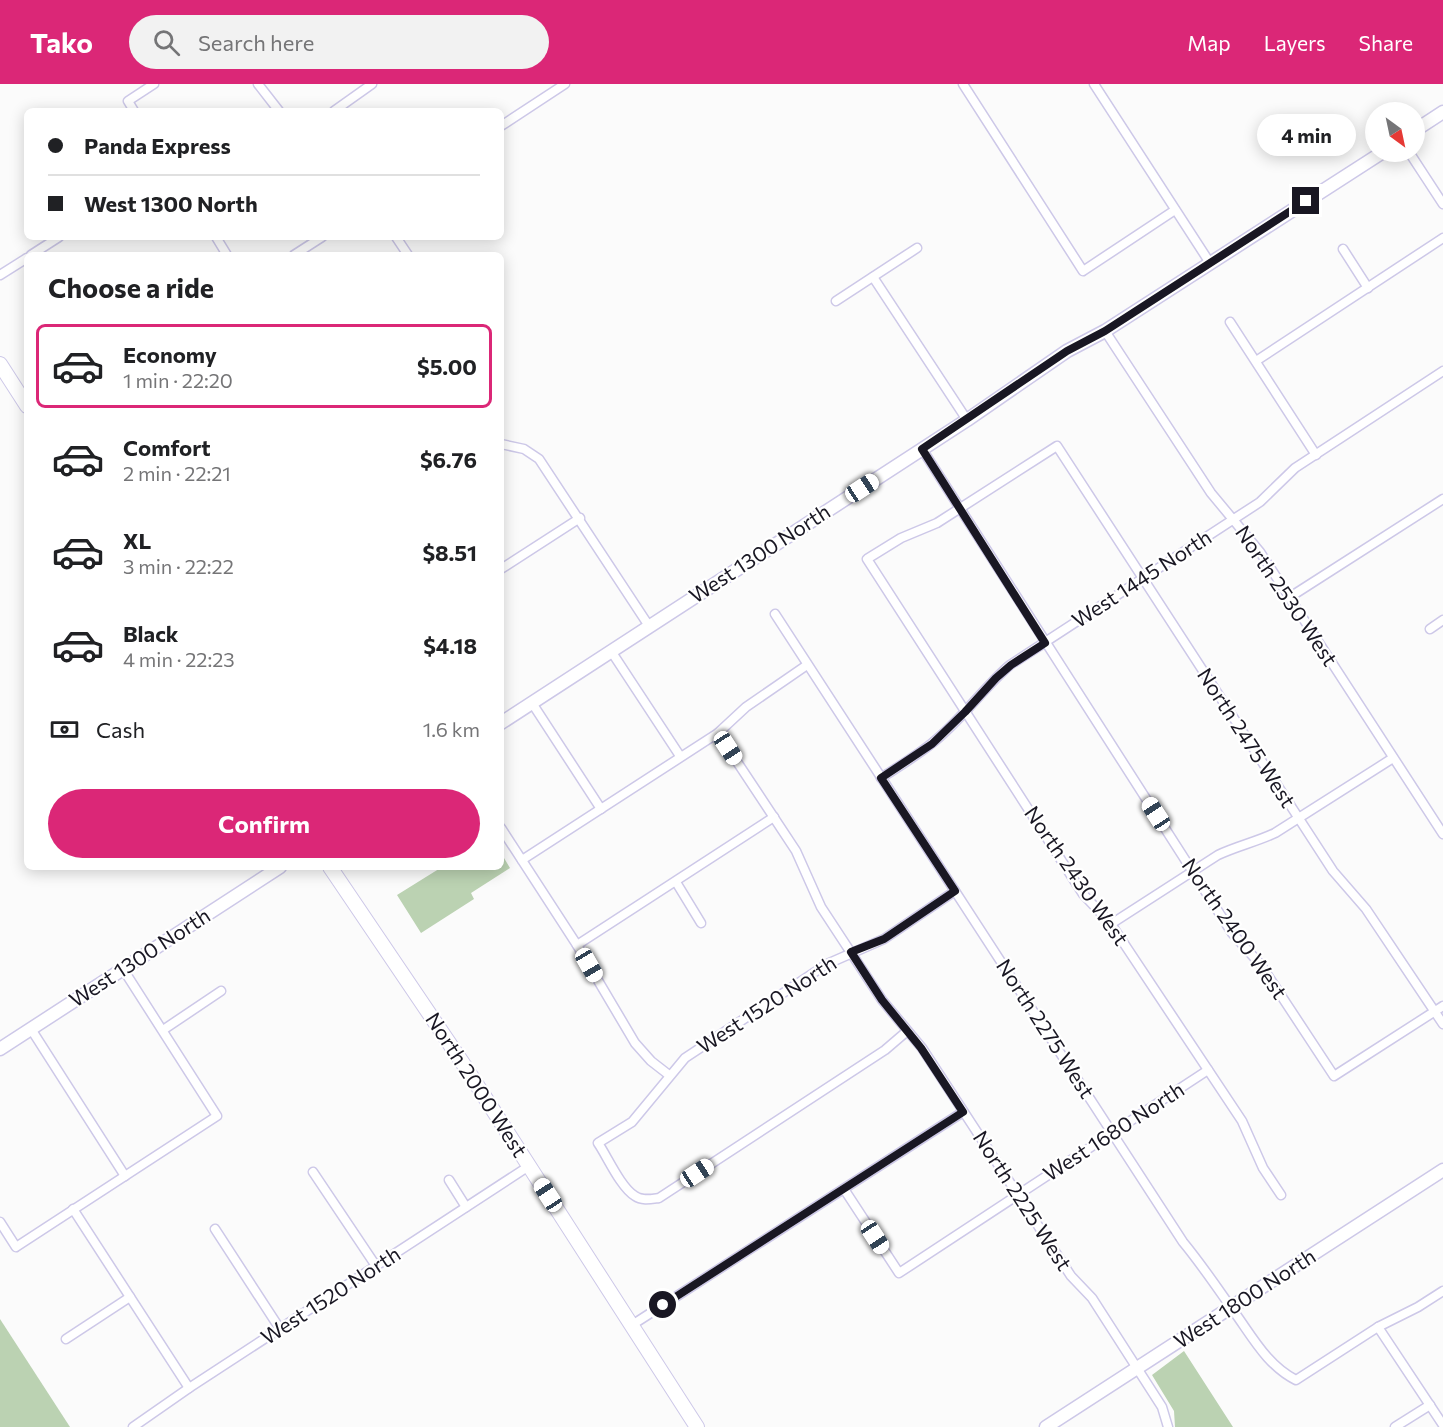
<!DOCTYPE html>
<meta charset="utf-8">
<style>
:root{--surface:#fff;--page:#f2f2f2;--text:#202124;--muted:#757577;--line:#e0e0e0;--accent:#db2777}
body{margin:0;font-family:Commissioner,sans-serif;background:var(--page);color:var(--text);height:100vh;display:flex;flex-direction:column;font-size:22px;white-space:nowrap}
*{box-sizing:border-box;margin:0}
p{font-size:20px;color:var(--muted)}
.icon{flex:none;width:33px;height:33px;fill:none;stroke:currentColor;stroke-width:2;stroke-linecap:round;stroke-linejoin:round}
.map{position:relative;flex:1;overflow:hidden}
.sheet{position:absolute;left:24px;top:168px;width:480px;height:618px;display:flex;flex-direction:column;background:var(--surface);border-radius:9px;box-shadow:0 3px 15px #0003}
.sheet>*{flex:none}
.banner{position:absolute;left:24px;top:24px;width:480px;height:132px;border-radius:9px;box-shadow:0 3px 15px #0003;display:grid;align-content:center;height:132px;padding:0 24px;background:var(--surface)}
.needle{width:39px;rotate:147deg}
.controls{position:absolute;left:1365px;top:18px;display:grid;gap:12px}
.controls a{display:grid;place-items:center;width:60px;height:60px;border-radius:50%;background:var(--surface);box-shadow:0 3px 15px #0003;font-size:30px}
.end{position:absolute;width:27px;height:27px;margin:-14px;border:8px solid #191723;background:#fff;box-shadow:0 0 0 3px #fff}
.from{border-radius:50%}
.bubble{position:absolute;height:42px;border-radius:21px;background:var(--surface);box-shadow:0 3px 15px #0003;font-size:20px;font-weight:700;line-height:42px;text-align:center}
.car{position:absolute;width:18px;height:36px;margin:-18px -9px;border-radius:8px;box-shadow:0 0 4px 2px #0007;background:linear-gradient(#fff 24%,#345 0 40%,#fff 0 76%,#345 0 86%,#fff 0)}
.banner b{display:flex;align-items:center;gap:21px;height:57px;font-size:22px}
.banner b+b{border-top:2px solid var(--line)}
.banner i{width:15px;height:15px;background:var(--text)}
ul{padding:0;list-style:none}
li{display:flex;align-items:center;gap:18px;height:84px;margin:0 12px 9px;padding:0 12px;border:3px solid transparent;border-radius:9px}
li div{flex:1}
li b{display:block;font-size:22px}
li em{font-style:normal;font-weight:700}
li.on{border-color:var(--accent)}
li>.icon{width:54px;height:54px;stroke-width:1.5}
h2{padding:0 24px;font-size:27px;line-height:72px}
.pay{display:flex;align-items:center;gap:15px;height:66px;padding:0 24px;font-size:22px}
.pay p{margin-inline-start:auto}
.primary-button{display:flex;gap:12px;margin-top:auto;padding:12px 24px}
.primary-button a{flex:1;height:69px;border-radius:36px;background:var(--accent);color:#fff;font-size:24px;font-weight:700;line-height:69px;text-align:center}
header{display:flex;align-items:center;gap:36px;box-sizing:border-box;height:84px;padding:0 30px;background:var(--accent);color:#fff}
header strong{font-size:28px}
nav{display:flex;gap:33px;margin-inline-start:auto;font-size:21px}
.search{width:420px;height:54px;background:var(--page);display:flex;align-items:center;gap:15px;box-sizing:border-box;padding:0 21px;border-radius:33px;color:var(--muted);font-size:22px}
.map>svg:first-child{display:block}
.green{fill:#bbd2b2}
.lines{fill:none;stroke-linecap:round;stroke-linejoin:round}
.street-casing{stroke:#cdc8e8;stroke-width:11}
.secondary-casing{stroke:#cdc8e8;stroke-width:15}
.primary-casing{stroke:#cdc8e8;stroke-width:16}
.street{stroke:#fff;stroke-width:8}
.secondary{stroke:#fff;stroke-width:12}
.primary{stroke:#fff;stroke-width:14}
.route{stroke:#191723;stroke-width:8}
.labels{text-anchor:middle;stroke-width:4.5;stroke-linejoin:round;paint-order:stroke}
.street-label{font-size:21px;fill:#191723;stroke:#fff}
</style>
<header>
<strong>Tako</strong>
<div class="search"><svg class="icon" aria-label="search" viewBox="0 0 24 24"><circle cx="10" cy="10" r="6"/><path d="M15 15l6 6"/></svg>Search here</div>
<nav><a>Map</a><a>Layers</a><a>Share</a></nav>
</header>
<div class="map">
<svg width="1443" height="1343" viewBox="0 0 1443 1343">
<rect width="100%" height="100%" fill="#fbfbfb"/>
<!-- green -->
<g class="green">
<polygon points="501,769 510,784 471,809 474,815 421,849 397,811 442,783 501,783"/>
<polygon points="0,1235 70,1343 0,1343"/>
<polygon points="1184,1267 1233,1343 1175,1343 1174,1327 1152,1291"/>
</g>
<g class="lines">
<!-- street casing -->
<g class="street-casing">
<g id="street">
<polyline points="258,0 279,27"/>
<polyline points="963,0 1083,187 1175,126"/>
<polyline points="1094,0 1210,179"/>
<polyline points="134,27 128,17 154,0"/>
<polyline points="334,27 372,0"/>
<polyline points="501,42 565,0"/>
<polyline points="1409,68 1443,120"/>
<polyline points="216,153 227,171"/>
<polyline points="396,153 408,171"/>
<polyline points="1343,165 1368,204"/>
<polyline points="31,171 59,153"/>
<polyline points="294,171 322,153"/>
<polyline points="0,191 27,174"/>
<polyline points="873,193 967,336"/>
<polyline points="836,217 917,164"/>
<polyline points="1230,238 1316,371"/>
<polyline points="1105,247 1211,409 1260,468 1443,750"/>
<polyline points="1256,277 1443,154"/>
<polyline points="501,360 524,365 539,375 649,542"/>
<polyline points="922,365 1232,849 1261,881 1334,992 1443,922"/>
<polyline points="501,485 580,434"/>
<polyline points="1290,513 1443,415"/>
<path d="M775,530L1183,1158C1202,1181 1218,1205 1235,1229C1253,1254 1268,1282 1296,1296L1378,1243L1418,1223L1443,1207"/>
<polyline points="1430,545 1443,536"/>
<polyline points="611,567 680,672"/>
<polyline points="532,619 601,725"/>
<polyline points="718,649 796,767 821,823 882,916 922,964 1071,1192 1092,1214 1162,1323 1168,1343"/>
<path d="M881,694C898,683 916,672 931,660C961,637 982,605 1010,581L1260,418L1295,384L1443,287"/>
<polyline points="501,744 577,861 635,959 651,977 669,991"/>
<polyline points="522,776 718,649 746,623 807,581"/>
<polyline points="676,798 701,839"/>
<path d="M1111,840L1218,771C1237,762 1256,758 1275,749L1393,674"/>
<polyline points="577,861 774,733"/>
<polyline points="31,945 125,1092"/>
<polyline points="163,946 221,907"/>
<path d="M906,948L885,966L659,1114C651,1115 642,1117 635,1112C621,1104 607,1072 598,1059L632,1038L685,974L827,880L884,855L955,807"/>
<polyline points="313,1088 376,1182"/>
<polyline points="449,1096 466,1123"/>
<polyline points="844,1105 899,1189 1208,986"/>
<polyline points="1281,1111 1263,1084 1242,1037 1111,840 1083,810 867,475 901,454 937,439 1057,362 1333,787 1366,825 1443,940"/>
<polyline points="73,1125 189,1304"/>
<polyline points="0,1138 16,1163 217,1032 123,885"/>
<polyline points="215,1145 280,1245"/>
<polyline points="632,1241 963,1028"/>
<polyline points="1378,1243 1443,1341"/>
<polyline points="66,1255 130,1213"/>
<polyline points="133,1343 189,1304 529,1082"/>
<polyline points="1395,1343 1430,1321"/>
</g>
</g>
<!-- secondary casing -->
<g class="secondary-casing">
<g id="secondary">
<polyline points="1414,47 1443,28"/>
<polyline points="501,639 967,336 1067,267 1105,247 1383,68"/>
<polyline points="0,965 280,783"/>
<polyline points="1046,1343 1443,1086"/>
</g>
</g>
<!-- primary casing -->
<g class="primary-casing">
<g id="primary">
<polyline points="0,280 27,322"/>
<polyline points="330,783 466,984 697,1343"/>
</g>
</g>
<!-- street -->
<use href="#street" class="street"/>
<!-- secondary -->
<use href="#secondary" class="secondary"/>
<!-- primary -->
<use href="#primary" class="primary"/>
</g>
<g class="lines">
<!-- route -->
<polyline class="route" points="663,1221 963,1028 921,964 882,916 851,868 884,855 955,807 881,694 932,660 965,628 996,594 1011,581 1045,559 922,365 1067,267 1105,247 1306,117"/>
</g>
<g class="labels">
<!-- street labels -->
<g class="street-label">
<text transform="translate(760 470) rotate(-33)" y="7">West 1300 North</text>
<text transform="translate(1142 495) rotate(-33)" y="7">West 1445 North</text>
<text transform="translate(1286 512) rotate(56)" y="7">North 2530 West</text>
<text transform="translate(1246 654) rotate(57)" y="7">North 2475 West</text>
<text transform="translate(1076 792) rotate(55)" y="7">North 2430 West</text>
<text transform="translate(1234 845) rotate(55)" y="7">North 2400 West</text>
<text transform="translate(140 874) rotate(-33)" y="7">West 1300 North</text>
<text transform="translate(767 921) rotate(-33)" y="7">West 1520 North</text>
<text transform="translate(1045 945) rotate(57)" y="7">North 2275 West</text>
<text transform="translate(476 1001) rotate(57)" y="7">North 2000 West</text>
<text transform="translate(1114 1048) rotate(-33)" y="7">West 1680 North</text>
<text transform="translate(1022 1117) rotate(57)" y="7">North 2225 West</text>
<text transform="translate(331 1212) rotate(-33)" y="7">West 1520 North</text>
<text transform="translate(1245 1215) rotate(-33)" y="7">West 1800 North</text>
</g>
</g>
</svg>
<div class="controls">
<a><svg class="needle" viewBox="-14 -14 28 28"><path d="M0-13l5 13h-10z" fill="#e53935"/><path d="M0 13l5-13h-10z" fill="#757577"/></svg></a>
</div>
<i class="end from" style="left:663px;top:1221px"></i>
<i class="end" style="left:1306px;top:117px"></i>
<div class="bubble" style="left:1257px;top:30px;width:99px">4 min</div>
<i class="car" style="left:862px;top:404px;rotate:57deg"></i>
<i class="car" style="left:728px;top:664px;rotate:147deg"></i>
<i class="car" style="left:1156px;top:730px;rotate:327deg"></i>
<i class="car" style="left:589px;top:881px;rotate:150deg"></i>
<i class="car" style="left:697px;top:1089px;rotate:57deg"></i>
<i class="car" style="left:548px;top:1111px;rotate:327deg"></i>
<i class="car" style="left:875px;top:1153px;rotate:147deg"></i>
<div class="banner">
<b><i class="from"></i>Panda Express</b>
<b><i></i>West 1300 North</b>
</div>
<section class="sheet">
<h2>Choose a ride</h2>
<ul>
<li class="on"><svg class="icon" aria-label="car" viewBox="0 0 24 24"><path d="M5 17H2v-5l4-1 3-4h7l3 4 3 1v5h-3M9 17h6M6 11h13"/><circle cx="7" cy="17" r="2"/><circle cx="17" cy="17" r="2"/></svg><div><b>Economy</b><p>1 min · 22:20</p></div><em>$5.00</em></li>
<li><svg class="icon" aria-label="car" viewBox="0 0 24 24"><path d="M5 17H2v-5l4-1 3-4h7l3 4 3 1v5h-3M9 17h6M6 11h13"/><circle cx="7" cy="17" r="2"/><circle cx="17" cy="17" r="2"/></svg><div><b>Comfort</b><p>2 min · 22:21</p></div><em>$6.76</em></li>
<li><svg class="icon" aria-label="car" viewBox="0 0 24 24"><path d="M5 17H2v-5l4-1 3-4h7l3 4 3 1v5h-3M9 17h6M6 11h13"/><circle cx="7" cy="17" r="2"/><circle cx="17" cy="17" r="2"/></svg><div><b>XL</b><p>3 min · 22:22</p></div><em>$8.51</em></li>
<li><svg class="icon" aria-label="car" viewBox="0 0 24 24"><path d="M5 17H2v-5l4-1 3-4h7l3 4 3 1v5h-3M9 17h6M6 11h13"/><circle cx="7" cy="17" r="2"/><circle cx="17" cy="17" r="2"/></svg><div><b>Black</b><p>4 min · 22:23</p></div><em>$4.18</em></li>
</ul>
<div class="pay"><svg class="icon" aria-label="cash" viewBox="0 0 24 24"><path d="M3 7h18v10H3z"/><circle cx="12" cy="12" r="2"/></svg>Cash<p>1.6 km</p></div>
<div class="primary-button"><a>Confirm</a></div>
</section>
</div>
